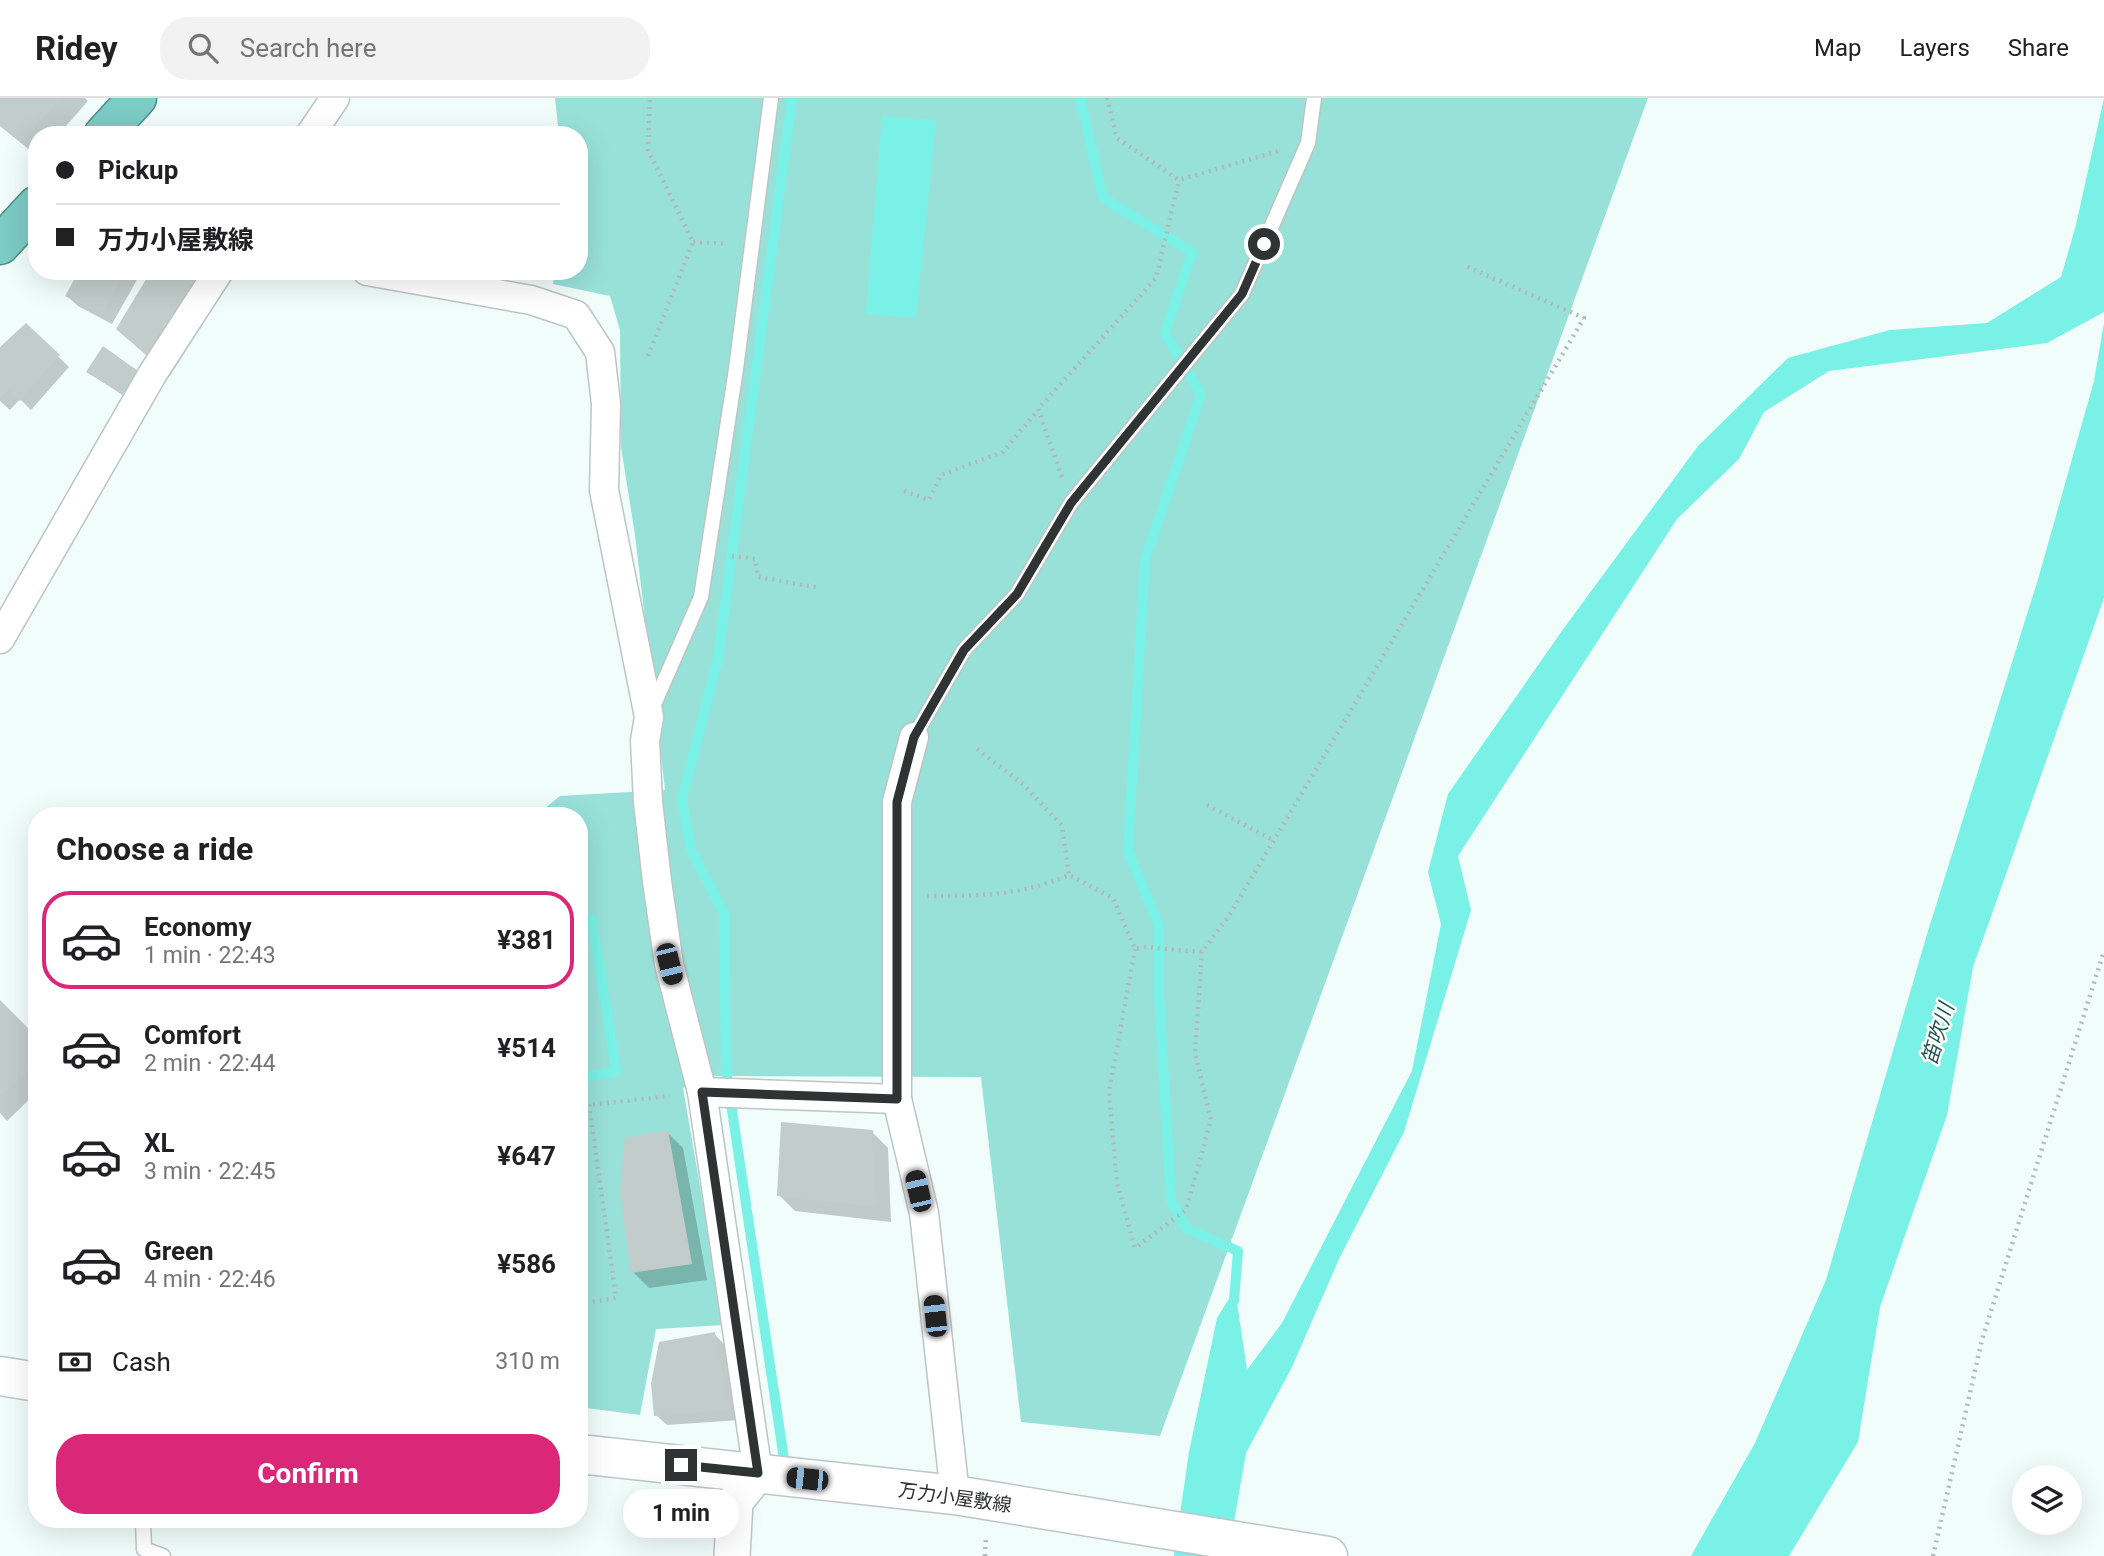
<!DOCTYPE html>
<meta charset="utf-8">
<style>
:root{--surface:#fff;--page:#f2f2f2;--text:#202124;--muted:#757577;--line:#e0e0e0;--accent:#db2777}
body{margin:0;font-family:Roboto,"Noto Sans JP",sans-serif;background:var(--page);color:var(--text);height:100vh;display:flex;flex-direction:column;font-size:26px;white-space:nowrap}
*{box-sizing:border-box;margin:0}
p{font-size:23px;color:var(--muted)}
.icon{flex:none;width:38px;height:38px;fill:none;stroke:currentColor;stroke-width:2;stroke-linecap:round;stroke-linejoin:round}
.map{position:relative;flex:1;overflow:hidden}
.drawer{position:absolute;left:28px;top:709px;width:560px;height:721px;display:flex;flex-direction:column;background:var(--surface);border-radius:28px;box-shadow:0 7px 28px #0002}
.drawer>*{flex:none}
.hud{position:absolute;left:28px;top:28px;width:560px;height:154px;border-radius:28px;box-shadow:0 7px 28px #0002;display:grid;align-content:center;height:154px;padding:0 28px;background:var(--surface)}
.tools{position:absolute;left:2012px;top:1367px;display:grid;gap:14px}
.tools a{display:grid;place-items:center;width:70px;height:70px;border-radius:50%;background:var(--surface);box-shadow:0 7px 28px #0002;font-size:35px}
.end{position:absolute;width:32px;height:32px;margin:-16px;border:9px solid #2f3333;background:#fff;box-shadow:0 0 0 4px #fff}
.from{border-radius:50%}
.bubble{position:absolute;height:49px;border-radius:24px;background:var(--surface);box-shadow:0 7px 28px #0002;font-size:23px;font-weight:700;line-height:49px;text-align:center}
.car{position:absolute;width:21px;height:42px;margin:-21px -10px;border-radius:9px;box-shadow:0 0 5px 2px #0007;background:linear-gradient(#222 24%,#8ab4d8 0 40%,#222 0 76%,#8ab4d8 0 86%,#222 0)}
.hud b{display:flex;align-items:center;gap:24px;height:66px;font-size:26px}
.hud b+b{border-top:2px solid var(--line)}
.hud i{width:18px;height:18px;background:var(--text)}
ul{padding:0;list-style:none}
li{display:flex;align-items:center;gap:21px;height:98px;margin:0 14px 10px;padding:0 14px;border:4px solid transparent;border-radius:28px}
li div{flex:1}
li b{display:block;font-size:26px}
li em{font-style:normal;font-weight:700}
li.active{border-color:var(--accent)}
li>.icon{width:63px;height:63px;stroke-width:1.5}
h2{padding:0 28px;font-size:32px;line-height:84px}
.pay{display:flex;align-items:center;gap:18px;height:77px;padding:0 28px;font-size:26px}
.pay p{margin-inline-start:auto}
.button{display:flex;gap:14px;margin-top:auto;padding:14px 28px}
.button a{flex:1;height:80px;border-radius:28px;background:var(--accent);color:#fff;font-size:28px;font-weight:700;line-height:80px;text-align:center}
header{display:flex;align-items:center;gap:42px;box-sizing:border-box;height:98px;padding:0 35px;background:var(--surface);border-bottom:2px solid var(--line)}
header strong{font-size:33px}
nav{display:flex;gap:38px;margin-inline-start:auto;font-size:24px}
.search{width:490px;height:63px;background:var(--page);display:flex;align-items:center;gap:18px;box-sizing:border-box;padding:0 24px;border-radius:28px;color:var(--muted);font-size:26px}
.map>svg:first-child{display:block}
.green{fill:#98e1d9}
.water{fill:#79f1e6}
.shadow{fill:#0003}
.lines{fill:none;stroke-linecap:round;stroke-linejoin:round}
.stream{stroke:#79f1e6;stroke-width:10}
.building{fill:#c1cccb}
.service-casing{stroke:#bbc6c5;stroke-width:17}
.minor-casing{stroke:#bbc6c5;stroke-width:31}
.tertiary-casing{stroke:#bbc6c5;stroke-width:38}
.secondary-casing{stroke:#bbc6c5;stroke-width:41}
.trunk-casing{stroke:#4c8d88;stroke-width:41}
.path{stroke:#b1bab9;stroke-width:4.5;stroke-dasharray:2 5;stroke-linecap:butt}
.service{stroke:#fff;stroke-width:14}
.minor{stroke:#fff;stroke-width:28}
.tertiary{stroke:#fff;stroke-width:35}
.secondary{stroke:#fff;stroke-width:38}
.trunk{stroke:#7ccbc4;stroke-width:38}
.route{stroke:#2f3333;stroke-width:9}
.labels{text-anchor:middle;stroke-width:5;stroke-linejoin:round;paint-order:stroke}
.street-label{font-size:19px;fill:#2f3333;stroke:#fff}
.water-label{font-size:21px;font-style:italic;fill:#225652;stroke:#fff}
</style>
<header>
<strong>Ridey</strong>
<div class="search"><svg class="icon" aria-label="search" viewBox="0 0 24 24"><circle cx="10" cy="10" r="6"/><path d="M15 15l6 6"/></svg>Search here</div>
<nav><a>Map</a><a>Layers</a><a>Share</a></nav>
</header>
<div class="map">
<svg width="2104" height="1458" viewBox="0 0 2104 1458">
<rect width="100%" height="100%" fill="#f1fdfb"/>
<!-- green -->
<polygon class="green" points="555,0 1648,0 1160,1338 1021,1324 981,979 715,978 683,990 724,1227 656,1231 640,1317 579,1309 579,718 535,718 560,698 665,692 635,437 621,349 620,232 610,198 553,186 555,173 579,173 579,37 559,37"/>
<!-- water -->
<g class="water">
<polygon points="2104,0 2104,214 2047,245 1829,273 1764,314 1739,361 1677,421 1458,758 1471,812 1404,1034 1339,1161 1292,1269 1246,1355 1228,1458 1174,1458 1189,1354 1217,1220 1235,1191 1247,1272 1282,1225 1412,973 1441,826 1428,774 1448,696 1564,530 1698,348 1788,260 1890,232 1987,225 2061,179 2076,127"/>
<polygon points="882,18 936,22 916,220 866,216"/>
<polygon points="2104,225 2104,500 1973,869 1947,1017 1880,1209 1858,1344 1789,1458 1691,1458 1755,1345 1826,1182 1928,833 2039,478 2094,283"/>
</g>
<!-- shadow -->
<g class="shadow">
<polygon points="0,0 85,0 88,3 58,37 37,37 37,58 0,28"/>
<polygon points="81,173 142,173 112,226 78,208 67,198"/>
<polygon points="227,173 232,179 170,278 118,231"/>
<polygon points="26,227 69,269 31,312 20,301 10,312 0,303 0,251"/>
<polygon points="88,274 137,274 142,279 127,300"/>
<polygon points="0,904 37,941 37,994 7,1023 0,1015"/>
<polygon points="667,1034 683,1050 707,1182 649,1190 633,1174"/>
<polygon points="872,1034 888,1050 891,1124 795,1113 779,1097"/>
<polygon points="714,1236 725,1247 740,1322 667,1327 656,1317"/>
</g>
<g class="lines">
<!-- stream -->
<g class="stream">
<polyline points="1080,0 1103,100 1192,154 1165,235 1201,296 1145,462 1128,753 1159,828 1159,895 1171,1102 1187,1131 1238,1153 1234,1203"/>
<polyline points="579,823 592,821 616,973 579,981"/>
<polyline points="784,1361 726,972 724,815 691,752 682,701 718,560 792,0"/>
</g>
</g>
<!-- building -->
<g class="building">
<polygon points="0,0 61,0 21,44 0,27"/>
<polygon points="79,173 126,173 101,217 65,198"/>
<polygon points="151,173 210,173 153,263 116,231"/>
<polygon points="26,225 60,257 20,303 9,292 0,301 0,249"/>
<polygon points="103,248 138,273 122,296 86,274"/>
<polygon points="0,902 37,939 37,962 0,999"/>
<polygon points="781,1024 873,1032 876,1109 777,1098"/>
<polygon points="668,1032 692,1166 631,1175 620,1094 625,1040"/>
<polygon points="715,1234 730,1312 654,1318 651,1286 659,1244"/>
</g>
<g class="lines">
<!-- service casing -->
<g class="service-casing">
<g id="service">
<polyline points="652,611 701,499 736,271 771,0"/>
<polyline points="914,639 964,552 1017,496 1071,405 1242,196 1308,45 1314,0"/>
<polyline points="143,1421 144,1451 163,1458"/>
</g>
</g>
<!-- minor casing -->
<g class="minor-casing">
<g id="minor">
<polyline points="310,37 335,0"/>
<polyline points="367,173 531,202 576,217 600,254 606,306 604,392 649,619 645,643 648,704 657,783 669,866 702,994 758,1375"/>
<polyline points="0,541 153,275 219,173"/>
<polyline points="914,639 897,704 897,1001 924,1115 955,1397"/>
<polyline points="702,994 897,1001"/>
</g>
</g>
<!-- tertiary casing -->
<g class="tertiary-casing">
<polyline id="tertiary" points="732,1458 735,1404 758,1375"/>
</g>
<!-- secondary casing -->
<g class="secondary-casing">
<g id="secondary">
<polyline points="0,1278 37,1284"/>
<polyline points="579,1356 955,1397 1328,1458"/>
</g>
</g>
<!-- trunk casing -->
<g class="trunk-casing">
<g id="trunk">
<polyline points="103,37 137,0"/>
<polyline points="0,147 37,107"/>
</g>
</g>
<!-- path -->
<g class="path">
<polyline points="1107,0 1117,40 1179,82 1279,53"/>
<polyline points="693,144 727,146"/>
<polyline points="648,258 693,144 648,52 650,0"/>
<polyline points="1062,379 1038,311 1156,180 1179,82"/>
<polyline points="904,393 929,402 941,377 1003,354 1038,312"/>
<polyline points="732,458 755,461 758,479 820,490"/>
<polyline points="977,651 1023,686 1062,728 1069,777"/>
<polyline points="1207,707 1271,741"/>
<path d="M927,798C980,798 1020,798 1069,777L1113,800L1135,851L1145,849L1202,854L1230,816L1584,220L1463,167"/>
<polyline points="1135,851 1109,994 1117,1085 1135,1150 1186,1112 1211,1022 1195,955 1202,854"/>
<polyline points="579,1008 670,998"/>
<polyline points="579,1206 616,1200 589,1006"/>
<polyline points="985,1458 986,1438"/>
<polyline points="1933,1458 1982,1242 2104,853"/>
</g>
<!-- service -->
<use href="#service" class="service"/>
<!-- minor -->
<use href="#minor" class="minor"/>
<!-- tertiary -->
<use href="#tertiary" class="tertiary"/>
<!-- secondary -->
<use href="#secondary" class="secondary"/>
<!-- trunk -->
<use href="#trunk" class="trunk"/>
</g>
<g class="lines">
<!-- route -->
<polyline class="route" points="681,1367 758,1375 702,994 897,1001 897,704 914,639 964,552 1017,496 1071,405 1242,196 1264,146"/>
</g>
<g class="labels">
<!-- street labels -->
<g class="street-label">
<text transform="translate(955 1399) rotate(8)" y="7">万力小屋敷線</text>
</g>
<!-- water labels -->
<g class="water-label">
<text transform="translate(1938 936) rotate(-73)" y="7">笛吹川</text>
</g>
</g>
</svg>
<div class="tools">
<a><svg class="icon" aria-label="layers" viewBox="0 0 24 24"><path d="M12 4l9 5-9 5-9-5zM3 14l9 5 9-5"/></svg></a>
</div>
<i class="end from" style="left:1264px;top:146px"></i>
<i class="end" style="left:681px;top:1367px"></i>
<div class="bubble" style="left:623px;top:1391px;width:116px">1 min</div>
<i class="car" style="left:669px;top:866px;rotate:166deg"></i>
<i class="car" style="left:918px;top:1093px;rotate:347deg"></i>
<i class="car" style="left:935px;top:1218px;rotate:354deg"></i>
<i class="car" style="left:807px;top:1381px;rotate:276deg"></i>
<div class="hud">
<b><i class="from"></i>Pickup</b>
<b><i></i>万力小屋敷線</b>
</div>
<section class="drawer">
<h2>Choose a ride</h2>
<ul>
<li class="active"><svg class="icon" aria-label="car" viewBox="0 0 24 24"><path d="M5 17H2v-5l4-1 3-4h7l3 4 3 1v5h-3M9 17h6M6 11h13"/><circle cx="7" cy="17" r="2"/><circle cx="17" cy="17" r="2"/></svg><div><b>Economy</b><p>1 min · 22:43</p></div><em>¥381</em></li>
<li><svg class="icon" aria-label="car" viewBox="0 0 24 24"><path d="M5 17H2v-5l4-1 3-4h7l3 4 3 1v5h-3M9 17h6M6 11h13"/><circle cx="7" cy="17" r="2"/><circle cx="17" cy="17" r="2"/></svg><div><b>Comfort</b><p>2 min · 22:44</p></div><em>¥514</em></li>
<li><svg class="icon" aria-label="car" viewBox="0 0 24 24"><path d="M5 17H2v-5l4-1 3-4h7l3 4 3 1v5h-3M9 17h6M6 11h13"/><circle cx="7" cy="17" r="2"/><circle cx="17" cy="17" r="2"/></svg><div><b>XL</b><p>3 min · 22:45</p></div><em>¥647</em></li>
<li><svg class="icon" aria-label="car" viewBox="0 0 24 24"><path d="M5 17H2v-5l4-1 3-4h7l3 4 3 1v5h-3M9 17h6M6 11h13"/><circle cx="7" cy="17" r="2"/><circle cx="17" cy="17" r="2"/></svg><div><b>Green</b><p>4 min · 22:46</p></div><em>¥586</em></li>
</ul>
<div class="pay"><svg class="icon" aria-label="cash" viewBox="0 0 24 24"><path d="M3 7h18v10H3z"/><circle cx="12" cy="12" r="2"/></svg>Cash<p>310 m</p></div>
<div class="button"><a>Confirm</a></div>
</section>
</div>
